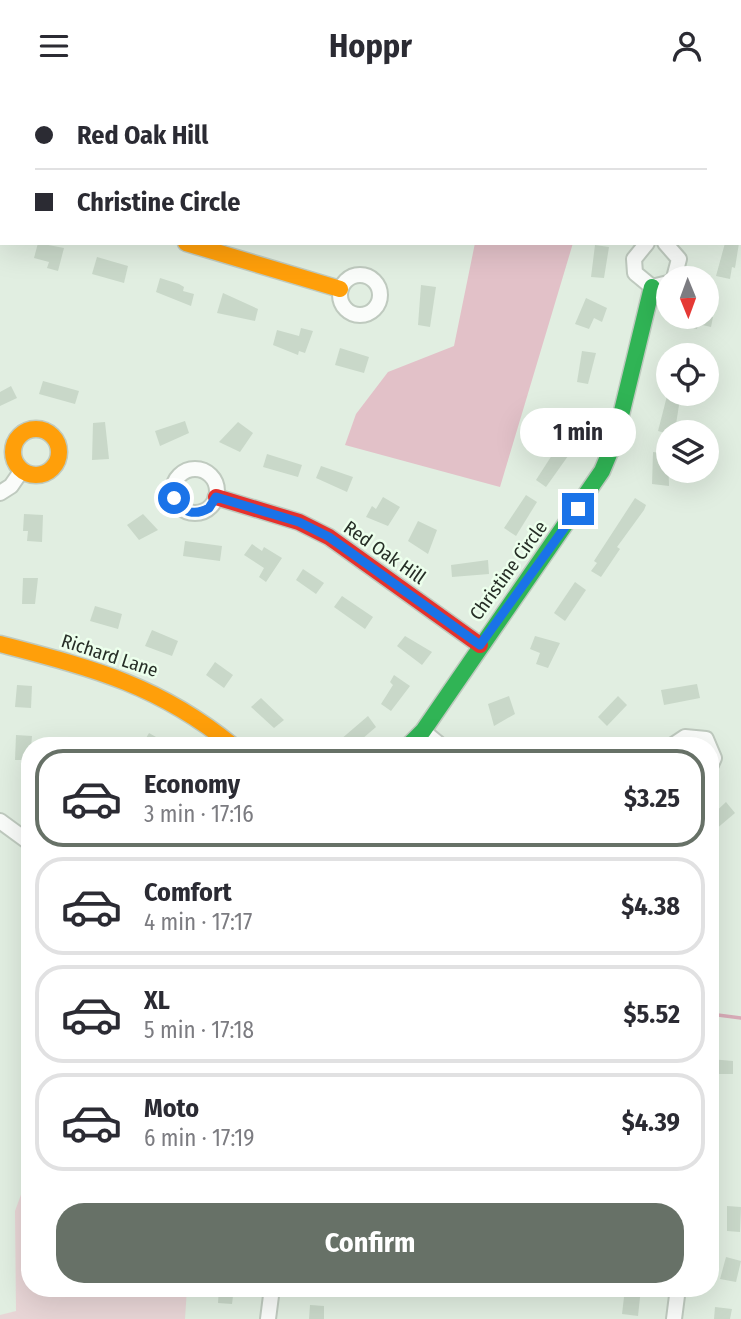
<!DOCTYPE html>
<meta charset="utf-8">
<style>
:root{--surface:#fff;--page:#f2f2f3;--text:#2b2b33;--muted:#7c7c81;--line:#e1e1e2;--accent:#677167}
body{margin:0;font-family:"Fira Sans Condensed",sans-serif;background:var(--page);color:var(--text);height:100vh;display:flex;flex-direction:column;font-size:26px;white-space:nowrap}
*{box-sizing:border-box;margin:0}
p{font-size:23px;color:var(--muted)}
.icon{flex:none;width:38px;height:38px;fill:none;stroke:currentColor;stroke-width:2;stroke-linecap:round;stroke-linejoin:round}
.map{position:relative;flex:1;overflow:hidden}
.details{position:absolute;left:21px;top:646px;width:698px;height:560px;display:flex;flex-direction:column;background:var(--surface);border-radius:28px;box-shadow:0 7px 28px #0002}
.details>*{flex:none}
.top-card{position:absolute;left:0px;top:0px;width:742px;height:154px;box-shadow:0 7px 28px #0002;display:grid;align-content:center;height:154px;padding:0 35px;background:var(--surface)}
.needle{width:46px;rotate:179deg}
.buttons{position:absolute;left:656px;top:175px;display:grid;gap:14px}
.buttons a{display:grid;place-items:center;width:63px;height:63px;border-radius:50%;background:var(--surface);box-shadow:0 7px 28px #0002;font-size:35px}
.end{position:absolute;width:32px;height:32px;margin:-16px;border:9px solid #1a73e8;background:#fff;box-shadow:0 0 0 4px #fff}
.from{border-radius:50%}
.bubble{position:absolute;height:49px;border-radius:24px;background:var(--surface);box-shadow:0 7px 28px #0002;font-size:23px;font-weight:700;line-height:49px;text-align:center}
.top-card b{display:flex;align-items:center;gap:24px;height:66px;font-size:26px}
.top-card b+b{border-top:2px solid var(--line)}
.top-card i{width:18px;height:18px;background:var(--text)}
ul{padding:12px 0 0;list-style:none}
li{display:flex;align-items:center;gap:21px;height:98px;margin:0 14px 10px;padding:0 21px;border:4px solid var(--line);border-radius:28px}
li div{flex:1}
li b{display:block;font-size:26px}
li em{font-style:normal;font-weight:700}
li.on{border-color:var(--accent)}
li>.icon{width:63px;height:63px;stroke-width:1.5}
.cta{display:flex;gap:14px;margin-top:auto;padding:14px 35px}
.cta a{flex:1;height:80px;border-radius:28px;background:var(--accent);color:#fff;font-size:28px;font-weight:700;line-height:80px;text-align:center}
header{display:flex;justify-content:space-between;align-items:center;height:91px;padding:0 35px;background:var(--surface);font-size:32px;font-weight:700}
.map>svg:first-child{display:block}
.green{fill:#e8d5d6}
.forest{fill:#e2c1c8}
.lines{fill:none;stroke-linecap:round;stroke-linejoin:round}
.stream{stroke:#d9acb8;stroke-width:3.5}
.building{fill:#c9d8c9}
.street-casing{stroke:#bfcabf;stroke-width:18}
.fast-casing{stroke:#bfcabf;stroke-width:19}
.slow-casing{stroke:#bfcabf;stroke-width:19}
.jam-casing{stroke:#bfcabf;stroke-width:19}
.street{stroke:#fafcfa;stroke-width:14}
.fast{stroke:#30b455;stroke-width:16}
.slow{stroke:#ff9f0a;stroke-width:16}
.jam{stroke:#e5322d;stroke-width:16}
.route{stroke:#1a73e8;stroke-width:9}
.labels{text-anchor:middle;stroke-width:5;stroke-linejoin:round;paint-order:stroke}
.street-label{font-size:19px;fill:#262e26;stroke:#ecffec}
</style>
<header><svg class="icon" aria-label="menu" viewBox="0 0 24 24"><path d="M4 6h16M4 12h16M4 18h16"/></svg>Hoppr<svg class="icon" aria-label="person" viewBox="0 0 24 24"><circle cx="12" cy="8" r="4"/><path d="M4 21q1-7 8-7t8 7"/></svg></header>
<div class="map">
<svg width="741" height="1228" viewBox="0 0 741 1228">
<rect width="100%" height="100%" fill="#e1eee1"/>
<!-- green -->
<polygon class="green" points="30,1079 30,1197 187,1197 185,1228 0,1228 0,1224 16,1220 15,1120"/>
<!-- forest -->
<g class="forest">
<polygon points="202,0 619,0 201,2"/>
<polygon points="475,152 573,152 500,396 345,354 356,323 388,281 454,255"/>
</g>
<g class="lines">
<!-- stream -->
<polyline class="stream" points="710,923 741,927"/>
</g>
<!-- building -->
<g class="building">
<polygon points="38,152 64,157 58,180 47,177 49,171 34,167"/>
<polygon points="725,152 739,152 735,177 732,176 730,188 716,185"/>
<polygon points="595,154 609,156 604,187 591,186"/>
<polygon points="97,166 128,175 124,192 92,183"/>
<polygon points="160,187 179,193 184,196 183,200 194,203 191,215 156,201"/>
<polygon points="421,194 436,196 430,236 418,234"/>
<polygon points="223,202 258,218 255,230 217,222"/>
<polygon points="586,207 607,217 602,231 594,227 589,238 575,233"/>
<polygon points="685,226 713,226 711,236 698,233 697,238 685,235"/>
<polygon points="301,237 313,240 305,262 299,260 298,264 273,254 277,239 299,245"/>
<polygon points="340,257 369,266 364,282 335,274"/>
<polygon points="582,260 596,262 588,293 577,291"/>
<polygon points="43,290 79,300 75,313 39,303"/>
<polygon points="11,295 17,307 0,315 0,301"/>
<polygon points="667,305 680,308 676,333 668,343 658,340"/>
<polygon points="563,317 586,326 571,347 553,337"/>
<polygon points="185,330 189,342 160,355 155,340"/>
<polygon points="105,331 109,368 92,369 93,332"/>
<polygon points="238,331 253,342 240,361 219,351"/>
<polygon points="556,358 568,365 546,396 536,389"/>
<polygon points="653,361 668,363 669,395 652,393"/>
<polygon points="267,363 302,374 298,386 263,376"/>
<polygon points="321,375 353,386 347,401 316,387"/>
<polygon points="526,404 537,411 516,445 504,437"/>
<polygon points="383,406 400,416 388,435 366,426 372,415 376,418"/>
<polygon points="635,407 646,414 644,419 617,456 620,458 601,486 591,480 597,472 594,470"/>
<polygon points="24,423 43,424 42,451 27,450 28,440 23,440"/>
<polygon points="143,423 158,439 139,449 127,434"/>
<polygon points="418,430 437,439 428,463 408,450"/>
<polygon points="185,450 222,455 220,470 183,465"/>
<polygon points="252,453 262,460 264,456 282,467 266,491 259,486 264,477 244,464"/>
<polygon points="488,469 489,483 452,486 451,474"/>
<polygon points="303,478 324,492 316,503 296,489"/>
<polygon points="23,487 38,487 35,513 22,513"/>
<polygon points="575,491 586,499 565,530 554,522"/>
<polygon points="342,505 373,526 365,538 334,516"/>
<polygon points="95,515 122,523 118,538 90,530"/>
<polygon points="152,539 178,550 172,565 145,555"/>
<polygon points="405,545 432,561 422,574 397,555"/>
<polygon points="535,545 560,552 548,577 536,573 540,562 530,558"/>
<polygon points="215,571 233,584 224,597 206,584"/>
<polygon points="394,584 410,595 391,620 381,613 393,594 390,591"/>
<polygon points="697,593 700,607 664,614 661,599"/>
<polygon points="17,594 32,595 31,617 15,616"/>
<polygon points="509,605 515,623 494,635 488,613"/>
<polygon points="618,605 627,614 607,635 598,626"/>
<polygon points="261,607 284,629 274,637 251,616"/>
<polygon points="368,625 376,636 355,654 344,654 340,649"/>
<polygon points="149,642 170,654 142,654"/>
<polygon points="16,644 32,645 30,669 15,669"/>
<polygon points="726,711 735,722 715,739 710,733 710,726"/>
<polygon points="710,968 733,970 733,983 710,983"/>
<polygon points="727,1115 741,1116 740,1141 727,1140"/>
<polygon points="726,1166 741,1170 736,1191 720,1188"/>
<polygon points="219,1197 234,1197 232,1213 218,1212"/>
<polygon points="603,1197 641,1197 638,1225 622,1223 624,1206 603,1204"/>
<polygon points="310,1214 324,1215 324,1228 309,1228"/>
<polygon points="715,1216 732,1218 730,1228 714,1228"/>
</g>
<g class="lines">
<!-- street casing -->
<g class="street-casing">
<g id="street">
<polyline points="0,100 2,100"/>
<polyline points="647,152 634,168 635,182 652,196 668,192"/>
<polyline points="665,152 679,168 674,187"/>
<circle cx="360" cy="204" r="20"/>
<circle cx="195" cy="400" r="22"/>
<polyline points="0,402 11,395 22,379"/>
<polyline points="423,640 440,654"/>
<polyline points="673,654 685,646 706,648 714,667 710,676"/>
<polyline points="0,730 30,752"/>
<polyline points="268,1228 272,1197"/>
<polyline points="674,1228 678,1197"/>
</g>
</g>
<!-- fast casing -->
<g class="fast-casing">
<polyline id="fast" points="409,654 423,640 602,380 615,349 652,196"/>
</g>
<!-- slow casing -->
<g class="slow-casing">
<g id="slow">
<polyline points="186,152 340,198"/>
<circle cx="36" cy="361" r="23"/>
<path d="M0,553C91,577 157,593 232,654"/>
</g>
</g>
<!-- jam casing -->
<g class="jam-casing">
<polyline id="jam" points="216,406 299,431 329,446 480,554"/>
</g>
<!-- street -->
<use href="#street" class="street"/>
<!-- fast -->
<use href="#fast" class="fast"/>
<!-- slow -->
<use href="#slow" class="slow"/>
<!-- jam -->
<use href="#jam" class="jam"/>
</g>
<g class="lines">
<!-- route -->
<path class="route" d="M174,407C182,422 195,425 209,417L216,406L299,431L329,446L480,554L578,418"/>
</g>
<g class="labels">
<!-- street labels -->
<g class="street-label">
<text transform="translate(385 461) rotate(35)" y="7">Red Oak Hill</text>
<text transform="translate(508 479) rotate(-54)" y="7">Christine Circle</text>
<text transform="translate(110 564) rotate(18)" y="7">Richard Lane</text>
</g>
</g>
</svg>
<div class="buttons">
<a><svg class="needle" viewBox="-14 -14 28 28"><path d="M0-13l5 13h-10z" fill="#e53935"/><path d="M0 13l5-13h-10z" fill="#7c7c81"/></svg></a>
<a><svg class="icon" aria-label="locate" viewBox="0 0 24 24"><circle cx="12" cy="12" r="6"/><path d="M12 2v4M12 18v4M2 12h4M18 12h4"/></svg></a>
<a><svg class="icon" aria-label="layers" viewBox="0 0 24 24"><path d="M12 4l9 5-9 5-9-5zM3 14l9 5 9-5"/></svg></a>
</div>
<i class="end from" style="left:174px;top:407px"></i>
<i class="end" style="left:578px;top:418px"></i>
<div class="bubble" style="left:520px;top:317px;width:116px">1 min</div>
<div class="top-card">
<b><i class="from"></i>Red Oak Hill</b>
<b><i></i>Christine Circle</b>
</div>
<section class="details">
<ul>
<li class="on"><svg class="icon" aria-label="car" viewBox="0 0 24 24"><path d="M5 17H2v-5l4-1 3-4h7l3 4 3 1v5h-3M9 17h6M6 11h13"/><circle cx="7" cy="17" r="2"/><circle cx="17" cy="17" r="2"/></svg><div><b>Economy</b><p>3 min · 17:16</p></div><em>$3.25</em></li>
<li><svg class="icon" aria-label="car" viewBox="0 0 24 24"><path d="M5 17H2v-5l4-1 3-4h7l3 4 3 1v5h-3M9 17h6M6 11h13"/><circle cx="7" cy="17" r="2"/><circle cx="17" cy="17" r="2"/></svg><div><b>Comfort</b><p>4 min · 17:17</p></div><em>$4.38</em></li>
<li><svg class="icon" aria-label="car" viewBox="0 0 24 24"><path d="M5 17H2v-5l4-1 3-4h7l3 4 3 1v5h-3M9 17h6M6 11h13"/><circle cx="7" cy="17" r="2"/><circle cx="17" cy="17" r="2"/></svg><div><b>XL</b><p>5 min · 17:18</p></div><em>$5.52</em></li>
<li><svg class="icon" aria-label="car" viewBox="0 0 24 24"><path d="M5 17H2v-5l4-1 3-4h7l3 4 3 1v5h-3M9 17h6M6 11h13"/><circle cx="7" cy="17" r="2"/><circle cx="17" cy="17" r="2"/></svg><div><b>Moto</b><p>6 min · 17:19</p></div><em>$4.39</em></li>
</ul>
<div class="cta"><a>Confirm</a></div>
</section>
</div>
